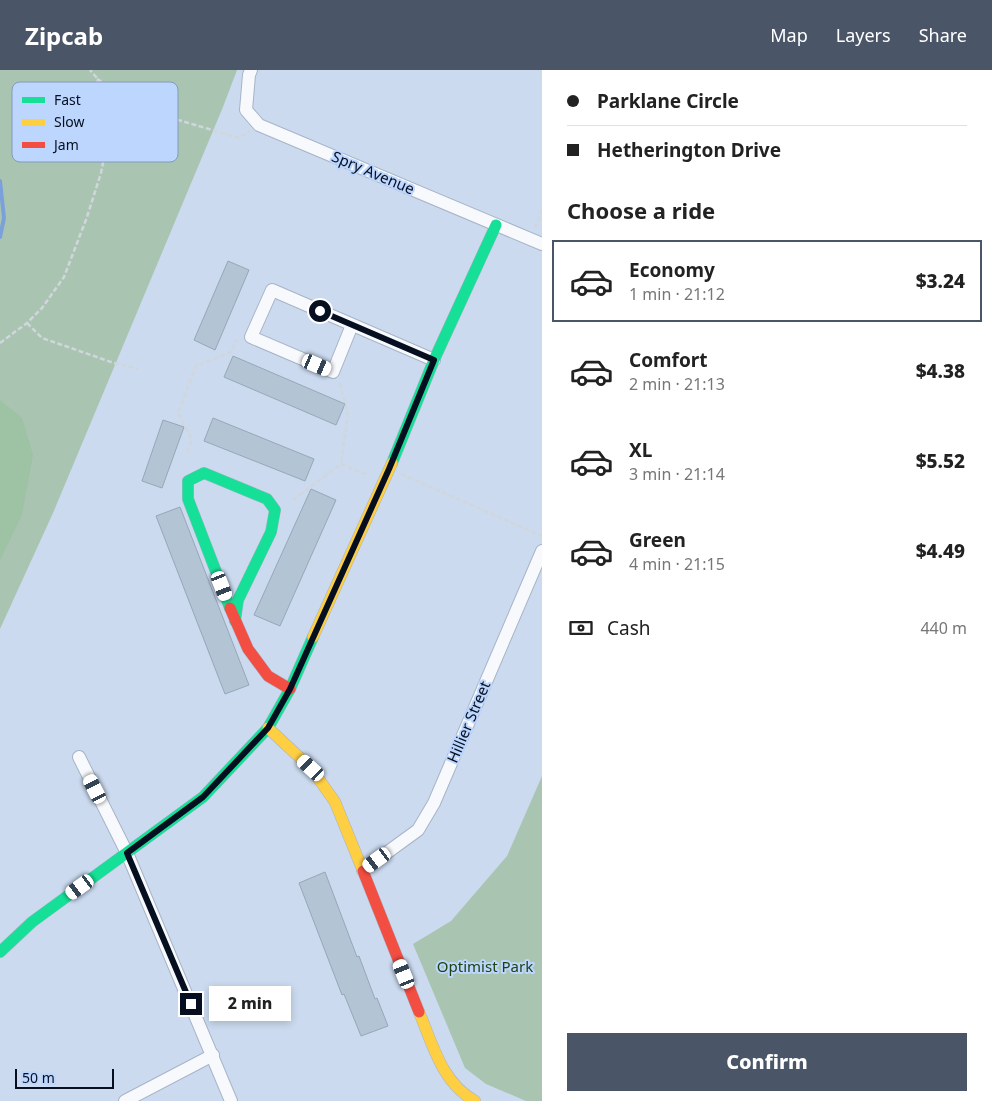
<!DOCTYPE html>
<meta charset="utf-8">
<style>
:root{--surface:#fff;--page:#f6f6f6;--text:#222;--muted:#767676;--line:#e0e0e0;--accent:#4a5668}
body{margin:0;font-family:"Noto Sans",sans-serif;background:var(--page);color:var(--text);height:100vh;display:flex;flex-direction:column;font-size:19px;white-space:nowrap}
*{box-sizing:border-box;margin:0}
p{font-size:16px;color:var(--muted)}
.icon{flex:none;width:28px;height:28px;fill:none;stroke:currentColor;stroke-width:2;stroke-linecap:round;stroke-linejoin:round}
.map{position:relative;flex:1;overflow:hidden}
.side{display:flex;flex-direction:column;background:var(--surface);width:450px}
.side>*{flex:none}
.hud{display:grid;align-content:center;height:110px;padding:0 25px;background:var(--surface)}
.scale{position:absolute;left:15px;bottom:12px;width:99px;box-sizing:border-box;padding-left:5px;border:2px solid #050f20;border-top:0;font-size:14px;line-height:18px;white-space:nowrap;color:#050f20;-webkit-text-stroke:4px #bcd6fe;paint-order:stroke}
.end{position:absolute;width:22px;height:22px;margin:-11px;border:6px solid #050f20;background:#fff;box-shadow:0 0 0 2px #fff}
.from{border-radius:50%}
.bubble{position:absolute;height:35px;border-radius:0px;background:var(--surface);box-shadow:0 2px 8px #0003;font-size:16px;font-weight:800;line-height:35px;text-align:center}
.car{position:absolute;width:15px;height:30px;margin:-15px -8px;border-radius:6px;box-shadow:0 0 4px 1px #0007;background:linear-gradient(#fff 24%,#345 0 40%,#fff 0 76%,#345 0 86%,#fff 0)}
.hud b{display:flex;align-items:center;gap:18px;height:48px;font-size:19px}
.hud b+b{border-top:1px solid var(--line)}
.hud i{width:12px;height:12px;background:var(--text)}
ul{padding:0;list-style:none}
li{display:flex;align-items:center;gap:15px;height:82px;margin:0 10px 8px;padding:0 15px;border:2px solid transparent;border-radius:0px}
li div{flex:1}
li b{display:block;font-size:19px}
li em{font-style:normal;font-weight:800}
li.on{border-color:var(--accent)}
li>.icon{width:45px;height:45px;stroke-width:1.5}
h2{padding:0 25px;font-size:22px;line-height:60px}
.pay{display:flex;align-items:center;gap:12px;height:55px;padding:0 25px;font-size:19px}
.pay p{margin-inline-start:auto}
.button{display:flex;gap:10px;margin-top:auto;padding:10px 25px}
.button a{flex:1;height:58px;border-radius:0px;background:var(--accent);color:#fff;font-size:20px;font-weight:800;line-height:58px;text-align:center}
header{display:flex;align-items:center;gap:30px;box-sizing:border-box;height:70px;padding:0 25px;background:var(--accent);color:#fff}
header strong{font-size:24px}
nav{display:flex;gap:28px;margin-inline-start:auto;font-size:18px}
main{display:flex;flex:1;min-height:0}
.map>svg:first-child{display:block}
.green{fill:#a9c5b2}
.forest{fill:#9dc3a4}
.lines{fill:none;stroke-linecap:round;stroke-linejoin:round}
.stream{stroke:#7ca1da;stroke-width:4}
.building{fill:#b3c5d5;stroke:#96a7b7}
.street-casing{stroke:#a7b4c6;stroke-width:14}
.fast-casing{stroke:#a7b4c6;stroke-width:12}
.slow-casing{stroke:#a7b4c6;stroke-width:12}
.jam-casing{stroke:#a7b4c6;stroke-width:12}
.path{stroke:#d1d6dc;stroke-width:2.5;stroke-dasharray:5 2.5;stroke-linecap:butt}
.street{stroke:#f7f9fd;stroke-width:12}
.fast{stroke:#16e098;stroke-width:11}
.slow{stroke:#ffcf43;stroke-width:11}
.jam{stroke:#f24e42;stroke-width:11}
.route{stroke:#050f20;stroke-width:6}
.labels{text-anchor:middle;stroke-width:4;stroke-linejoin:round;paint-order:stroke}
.street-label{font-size:15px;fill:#050f20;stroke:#bcd6fe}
.park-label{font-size:15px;fill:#1c420e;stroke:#bcd6fe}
.key{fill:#bcd6fe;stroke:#859abb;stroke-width:1}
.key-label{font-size:14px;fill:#050f20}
</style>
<header>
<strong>Zipcab</strong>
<nav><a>Map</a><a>Layers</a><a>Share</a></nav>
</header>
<main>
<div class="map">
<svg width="542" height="1031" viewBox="0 0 542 1031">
<rect width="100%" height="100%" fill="#cbdaef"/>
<!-- green -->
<g class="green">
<polygon points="0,0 237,0 223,37 53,443 0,559"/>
<polygon points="542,706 542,1031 526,1031 486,1014 465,998 413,874 451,851 507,786"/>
</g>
<!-- forest -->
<polygon class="forest" points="0,330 22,348 33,385 22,445 0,490"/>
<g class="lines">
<!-- stream -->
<polyline class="stream" points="0,111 4,148 0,167"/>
</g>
<!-- building -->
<g class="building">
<polygon points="228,191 249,200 215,280 194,270"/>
<polygon points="233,286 345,334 336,355 224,307"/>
<polygon points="213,348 314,389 305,411 204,371"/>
<polygon points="163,350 184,357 162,418 142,411"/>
<polygon points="311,419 336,430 280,556 254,545"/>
<polygon points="180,437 249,615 225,624 156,446"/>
<polygon points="325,802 357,887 359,886 375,929 377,928 388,956 361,966 344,924 342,925 299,813"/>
</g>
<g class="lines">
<!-- street casing -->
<g class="street-casing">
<g id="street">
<polyline points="251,0 249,5 246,40 259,55 542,174"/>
<polyline points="352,255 333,302 251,267 272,220 434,290"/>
<polyline points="79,687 127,783 231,1031"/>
<polyline points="363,800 418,760 434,733 542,481"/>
<polyline points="125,1031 213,985"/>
</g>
</g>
<!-- fast casing -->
<g class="fast-casing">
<g id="fast">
<polyline points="392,393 434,290 496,155"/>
<polyline points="230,538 188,429 188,411 204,403 267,429 275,440 271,462 238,530 235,551"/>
<polyline points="0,882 32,852 203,727 268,658 290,619 313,567"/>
</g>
</g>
<!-- slow casing -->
<g class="slow-casing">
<g id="slow">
<polyline points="313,567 392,393"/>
<polyline points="268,658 311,698 335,732 363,801"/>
<path d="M419,942C433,975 442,1013 475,1031"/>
</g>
</g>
<!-- jam casing -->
<g class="jam-casing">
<g id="jam">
<polyline points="230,538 248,579 268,606 290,619"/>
<polyline points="363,801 419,942"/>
</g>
</g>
<!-- path -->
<g class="path">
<polyline points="97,9 165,46 239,68 250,61"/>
<polyline points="104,87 132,56 165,46"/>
<polyline points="535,158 542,141"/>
<polyline points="27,253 42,268 114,293 138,299"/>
<polyline points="0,273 27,253 42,238 64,207 87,147 101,103 104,88 106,47 97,8 90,0"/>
<polyline points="340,313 348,344 341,394"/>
<polyline points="187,382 192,370 178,343 196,296 231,282 237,270"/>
<polyline points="401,404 542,466"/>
<polyline points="293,430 341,394 367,405"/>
</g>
<!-- street -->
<use href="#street" class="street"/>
<!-- fast -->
<use href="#fast" class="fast"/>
<!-- slow -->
<use href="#slow" class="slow"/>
<!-- jam -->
<use href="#jam" class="jam"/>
</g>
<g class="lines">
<!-- route -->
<polyline class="route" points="191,934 127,783 203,727 268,658 290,619 389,399 434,290 320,241"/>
</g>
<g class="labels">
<!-- street labels -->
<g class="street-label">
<text transform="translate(373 103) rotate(23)" y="5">Spry Avenue</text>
<text transform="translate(469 652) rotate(-67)" y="5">Hillier Street</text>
</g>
<!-- park labels -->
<g class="park-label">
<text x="485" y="902">Optimist Park</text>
</g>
</g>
<!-- legend -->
<rect x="12" y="12" width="166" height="80" rx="8" class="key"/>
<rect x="22" y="27" width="23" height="6" fill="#16e098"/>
<rect x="22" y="49" width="23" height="7" fill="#ffcf43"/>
<rect x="22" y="72" width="23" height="6" fill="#f24e42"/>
<g class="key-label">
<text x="54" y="35">Fast</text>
<text x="54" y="57">Slow</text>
<text x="54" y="80">Jam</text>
</g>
</svg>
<div class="scale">50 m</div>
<i class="end from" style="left:320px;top:241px"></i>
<i class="end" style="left:191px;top:934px"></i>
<div class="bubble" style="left:209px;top:916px;width:82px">2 min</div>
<i class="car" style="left:317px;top:295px;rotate:113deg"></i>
<i class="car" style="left:222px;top:516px;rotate:159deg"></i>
<i class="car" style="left:311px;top:698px;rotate:313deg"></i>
<i class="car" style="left:95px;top:719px;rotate:333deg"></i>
<i class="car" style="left:377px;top:790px;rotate:234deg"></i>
<i class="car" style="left:80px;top:817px;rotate:234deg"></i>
<i class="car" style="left:404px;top:904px;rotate:338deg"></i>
</div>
<section class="side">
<div class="hud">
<b><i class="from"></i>Parklane Circle</b>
<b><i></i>Hetherington Drive</b>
</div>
<h2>Choose a ride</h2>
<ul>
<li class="on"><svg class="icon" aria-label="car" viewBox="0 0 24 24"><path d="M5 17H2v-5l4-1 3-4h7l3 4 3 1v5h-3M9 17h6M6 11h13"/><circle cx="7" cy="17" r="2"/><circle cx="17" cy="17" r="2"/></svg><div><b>Economy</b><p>1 min · 21:12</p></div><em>$3.24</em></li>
<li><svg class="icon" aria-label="car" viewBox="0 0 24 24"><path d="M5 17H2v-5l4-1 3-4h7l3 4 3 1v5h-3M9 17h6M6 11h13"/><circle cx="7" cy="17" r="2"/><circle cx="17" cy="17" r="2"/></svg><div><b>Comfort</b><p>2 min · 21:13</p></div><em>$4.38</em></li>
<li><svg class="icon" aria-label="car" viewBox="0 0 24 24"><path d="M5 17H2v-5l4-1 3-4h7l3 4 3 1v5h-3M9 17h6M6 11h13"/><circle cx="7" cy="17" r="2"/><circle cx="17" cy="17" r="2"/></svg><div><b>XL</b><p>3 min · 21:14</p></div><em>$5.52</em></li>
<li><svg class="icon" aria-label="car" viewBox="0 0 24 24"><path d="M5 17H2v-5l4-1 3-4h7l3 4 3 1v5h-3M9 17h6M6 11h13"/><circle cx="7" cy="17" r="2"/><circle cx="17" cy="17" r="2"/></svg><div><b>Green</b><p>4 min · 21:15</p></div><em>$4.49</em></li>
</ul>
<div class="pay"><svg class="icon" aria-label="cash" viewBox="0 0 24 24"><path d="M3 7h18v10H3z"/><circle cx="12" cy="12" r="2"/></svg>Cash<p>440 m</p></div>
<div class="button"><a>Confirm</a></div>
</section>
</main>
